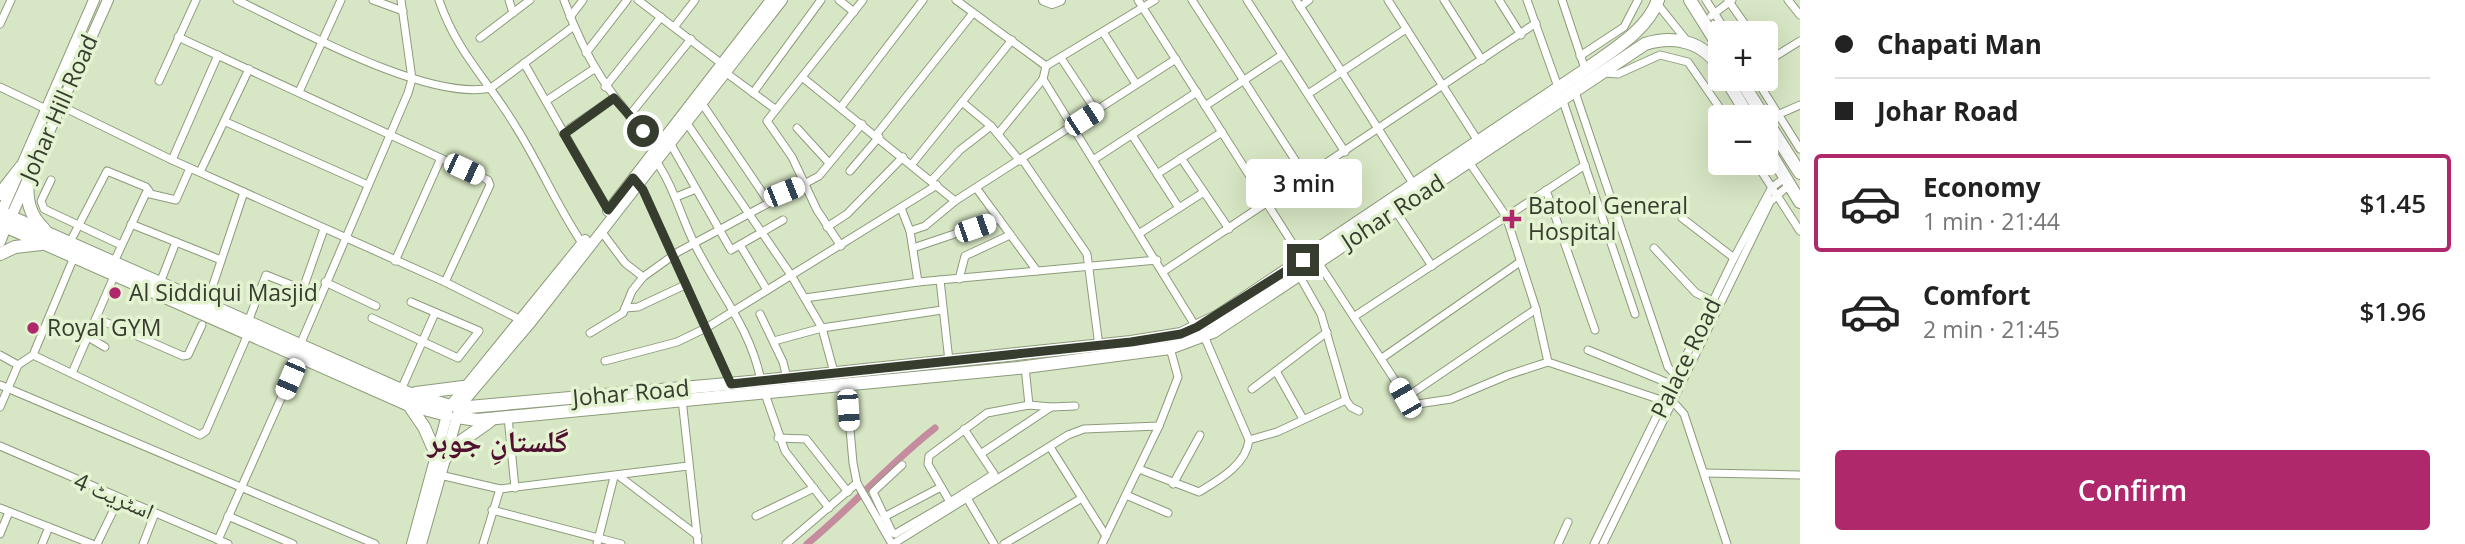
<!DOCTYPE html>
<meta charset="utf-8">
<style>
:root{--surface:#fff;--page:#f6f6f6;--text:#222;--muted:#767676;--line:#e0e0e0;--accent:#af286b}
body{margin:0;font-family:"Open Sans","Noto Naskh Arabic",sans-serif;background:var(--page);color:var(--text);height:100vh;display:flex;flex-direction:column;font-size:26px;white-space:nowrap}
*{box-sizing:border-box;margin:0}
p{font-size:23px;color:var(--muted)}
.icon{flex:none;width:38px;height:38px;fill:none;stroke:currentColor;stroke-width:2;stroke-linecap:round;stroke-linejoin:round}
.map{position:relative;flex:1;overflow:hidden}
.details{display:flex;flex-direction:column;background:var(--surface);width:665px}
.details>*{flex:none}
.hud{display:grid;align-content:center;height:154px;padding:0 35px;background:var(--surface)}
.controls{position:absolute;left:1708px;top:21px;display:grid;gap:14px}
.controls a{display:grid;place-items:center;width:70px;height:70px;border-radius:7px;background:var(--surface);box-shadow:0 7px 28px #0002;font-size:35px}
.end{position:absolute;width:32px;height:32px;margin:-16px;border:9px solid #363c2e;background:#fff;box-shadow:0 0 0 4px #fff}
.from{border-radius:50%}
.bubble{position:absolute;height:49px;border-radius:7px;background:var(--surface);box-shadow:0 7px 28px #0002;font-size:23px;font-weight:600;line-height:49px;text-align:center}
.car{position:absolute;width:21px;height:42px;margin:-21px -10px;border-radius:9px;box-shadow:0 0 5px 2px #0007;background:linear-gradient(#fff 24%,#345 0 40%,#fff 0 76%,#345 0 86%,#fff 0)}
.hud b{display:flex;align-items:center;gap:24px;height:66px;font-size:26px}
.hud b+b{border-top:2px solid var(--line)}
.hud i{width:18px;height:18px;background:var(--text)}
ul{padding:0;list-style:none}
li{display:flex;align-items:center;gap:21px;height:98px;margin:0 14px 10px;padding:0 21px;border:4px solid transparent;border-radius:7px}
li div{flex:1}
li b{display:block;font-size:26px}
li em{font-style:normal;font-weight:600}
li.current{border-color:var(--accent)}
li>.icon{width:63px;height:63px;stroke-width:1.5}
.cta{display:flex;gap:14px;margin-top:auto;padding:14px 35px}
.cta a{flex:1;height:80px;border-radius:7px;background:var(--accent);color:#fff;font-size:28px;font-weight:600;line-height:80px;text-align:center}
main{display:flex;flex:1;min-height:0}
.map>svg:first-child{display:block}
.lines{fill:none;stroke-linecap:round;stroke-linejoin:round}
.canal{stroke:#c58ca0;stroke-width:7}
.street-casing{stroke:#8d9b7b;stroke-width:9}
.secondary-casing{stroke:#8d9b7b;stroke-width:12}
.primary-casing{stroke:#8d9b7b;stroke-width:14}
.street{stroke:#fff;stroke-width:7}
.secondary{stroke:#fff;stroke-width:10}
.primary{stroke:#fff;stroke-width:12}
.route{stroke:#363c2e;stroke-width:9}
.poi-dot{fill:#af286b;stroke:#e4f3d1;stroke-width:2.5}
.labels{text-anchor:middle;stroke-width:7;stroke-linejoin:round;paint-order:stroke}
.street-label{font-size:23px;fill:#363c2e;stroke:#e4f3d1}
.poi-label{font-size:23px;fill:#363c2e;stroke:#e4f3d1;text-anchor:start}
.district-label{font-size:30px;font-weight:bold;fill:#50102f;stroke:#e4f3d1}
</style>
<main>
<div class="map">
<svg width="1800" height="544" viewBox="0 0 1800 544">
<rect width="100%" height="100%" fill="#d7e6c4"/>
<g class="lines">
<!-- canal -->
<path class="canal" d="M807,544C852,507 889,464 935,428"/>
<!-- street casing -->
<g class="street-casing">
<g id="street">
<path d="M237,0C296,28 428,102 491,88L574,26"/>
<polyline points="373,0 403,11"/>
<path d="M439,0C457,53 488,80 516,127C540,165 557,206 582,243"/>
<polyline points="509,0 513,13"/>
<path d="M564,0C587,63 611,98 657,145"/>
<polyline points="638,0 722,64"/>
<polyline points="839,0 854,12"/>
<polyline points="956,0 1046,66"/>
<polyline points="1138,0 1303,260"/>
<polyline points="1155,0 1046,66 1043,79 1196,327"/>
<polyline points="1192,0 1306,177"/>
<polyline points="1247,0 1345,152"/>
<polyline points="1296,0 1414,185"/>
<polyline points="1388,0 1478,141"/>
<polyline points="1444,0 1482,60"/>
<polyline points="1499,0 1521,35"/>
<polyline points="1527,0 1558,87"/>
<polyline points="1562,0 1586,72"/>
<polyline points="1706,0 1727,33"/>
<polyline points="1728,0 1751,33"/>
<polyline points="1788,0 1800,15"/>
<polyline points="1655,1 1687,41"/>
<polyline points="1300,7 1309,0"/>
<polyline points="1711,16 1732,0"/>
<polyline points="570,17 583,0"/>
<polyline points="0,24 11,0"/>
<polyline points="675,26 695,0"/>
<polyline points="1103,32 1136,84"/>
<polyline points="178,37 488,180 490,185 445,282"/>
<polyline points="480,38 530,0"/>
<polyline points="586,53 627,0"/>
<polyline points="1580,56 1624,27 1638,0"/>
<polyline points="1061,58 1096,111"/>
<polyline points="1766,62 1800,41"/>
<polyline points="524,63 608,210"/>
<polyline points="725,72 775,109"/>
<polyline points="1604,73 1618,74 1660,55 1688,62 1726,117"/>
<polyline points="802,77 955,201"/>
<polyline points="1756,79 1800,149"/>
<polyline points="159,81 196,0"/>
<polyline points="0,87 46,109"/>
<polyline points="605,87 661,17"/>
<polyline points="1574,89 1668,367 1679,379"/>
<polyline points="299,92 341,0"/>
<polyline points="753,93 821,0"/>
<polyline points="1308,94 1406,29"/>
<polyline points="1562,98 1635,314"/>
<polyline points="546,101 594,69"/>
<polyline points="701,102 768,201"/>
<polyline points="962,102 991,126 1020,161"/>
<polyline points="61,106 172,160 445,282 523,321"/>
<polyline points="1205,106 1282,55"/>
<polyline points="841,107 923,0"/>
<polyline points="629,116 691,39"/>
<polyline points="1775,116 1800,105"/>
<polyline points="226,122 368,185"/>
<polyline points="686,122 791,275 822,328 835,376"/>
<polyline points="797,128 829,163"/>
<polyline points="563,133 614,98"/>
<polyline points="998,134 1043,79"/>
<polyline points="876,135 973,13"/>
<polyline points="1132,135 1179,208"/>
<polyline points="670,143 731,250 783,220"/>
<polyline points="1181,158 1229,229"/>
<polyline points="1022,159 1087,254 1099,346"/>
<polyline points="172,160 218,55"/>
<polyline points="1093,160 1197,92"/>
<path d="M656,161C674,187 681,217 695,245C718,291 751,329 761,381"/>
<polyline points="1469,162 1506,216 1536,309 1548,362"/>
<polyline points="1756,163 1800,231"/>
<polyline points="912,164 1012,40"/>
<polyline points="850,171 879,137"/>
<polyline points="200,172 249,69"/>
<polyline points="1157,174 1222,132"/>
<polyline points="51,180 41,201 44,209 121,245"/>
<polyline points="636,181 643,190 731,384"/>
<polyline points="931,181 960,150 991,126"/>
<polyline points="977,189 1037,271"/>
<polyline points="1546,190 1595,330"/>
<polyline points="676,197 696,189"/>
<polyline points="901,208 910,231 918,282"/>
<polyline points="1395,210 1432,266"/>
<polyline points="1682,218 1734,258"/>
<polyline points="131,224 221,260"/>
<polyline points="827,227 847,214 903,157"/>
<polyline points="601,231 625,263 643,277"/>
<polyline points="910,231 925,226 955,201 1176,59"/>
<polyline points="1140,233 1204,192"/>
<polyline points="70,242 107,171 146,187 149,191"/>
<polyline points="740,245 767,290"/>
<polyline points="841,246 817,210 792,157 767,121 863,0"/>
<polyline points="913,248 999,219"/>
<polyline points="1654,248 1696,293 1713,301"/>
<polyline points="395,261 441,158"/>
<polyline points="114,262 146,193 176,200 190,168"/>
<polyline points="1318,262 1411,405 1451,399 1508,375 1548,362 1676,405 1684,414 1727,544"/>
<polyline points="1164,271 1536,23"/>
<polyline points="1299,275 1321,314 1346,400 1351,407 1359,411"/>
<polyline points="959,279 965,256 1010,235"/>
<polyline points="940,280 949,361"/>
<polyline points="325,282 376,306"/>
<polyline points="160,283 176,242"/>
<polyline points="805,298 918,282 1157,260"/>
<polyline points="207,303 244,192"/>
<polyline points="625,308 638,307 685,285"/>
<polyline points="760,314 783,362 787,378"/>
<polyline points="1355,316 1585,165"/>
<polyline points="96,318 183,356 188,355 202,325"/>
<polyline points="372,318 458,358 479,331 411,302"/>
<polyline points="248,322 266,275 299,288 304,286 324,229"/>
<polyline points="590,333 623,313 632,291 643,277 678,252 819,176 862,124"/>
<polyline points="88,337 105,347"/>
<polyline points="774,341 822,328 942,310"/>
<polyline points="300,345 408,93 412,79 401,0"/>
<polyline points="1588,350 1673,385"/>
<polyline points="0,355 18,365"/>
<polyline points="33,355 200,435 206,431 248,334"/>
<polyline points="1382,358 1520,262"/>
<polyline points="605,361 677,342 706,328 937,185"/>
<polyline points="1025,367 1029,405"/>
<polyline points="1276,371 1303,419"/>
<polyline points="72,373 115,274"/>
<polyline points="846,384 853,463 857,483 892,544"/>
<polyline points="0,385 375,544"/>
<polyline points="1252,389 1327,332"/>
<polyline points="401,390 435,313"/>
<polyline points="764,391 785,451 829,508"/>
<polyline points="1405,398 1536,309"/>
<polyline points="682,399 698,544"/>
<polyline points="0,407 18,365 33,355 74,257"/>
<polyline points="508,417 515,488"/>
<polyline points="964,429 994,474 950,502 928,464 929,456 987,413 1029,405 1051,407"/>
<polyline points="778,438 806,439 848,492"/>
<polyline points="1249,440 1277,432 1346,400"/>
<polyline points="0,446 228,544"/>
<polyline points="1050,447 1106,536"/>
<polyline points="982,453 1051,407 1075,406"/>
<polyline points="902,465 873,492 892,532 895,534 950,502"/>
<path d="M1139,469L1199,492C1219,480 1246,465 1249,440L1204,336"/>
<polyline points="1704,473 1800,475"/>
<polyline points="440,475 500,489 688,466"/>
<polyline points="619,476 698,536"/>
<polyline points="1173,484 1200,435"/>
<polyline points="1126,495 1168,513"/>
<polyline points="967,498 994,544"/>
<polyline points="0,508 92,544"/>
<polyline points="492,510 621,544"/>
<polyline points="228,516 293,544"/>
<polyline points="756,516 814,488"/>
<polyline points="884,517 941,487"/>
<polyline points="0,534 9,512"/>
<polyline points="218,540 299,358"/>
<polyline points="42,544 49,527"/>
<polyline points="97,544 119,499"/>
<polyline points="143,544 155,513"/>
<polyline points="483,544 500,489"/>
<polyline points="597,544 614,477"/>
<polyline points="786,544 857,483"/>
<polyline points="893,544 1068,435 1084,429 1159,426"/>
<polyline points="1004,544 1082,498"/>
<polyline points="1102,544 1159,426 1178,377 1170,348"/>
<polyline points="1558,544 1568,522"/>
<polyline points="1594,544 1734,258 1772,187 1785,178"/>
<polyline points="1603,544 1770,202 1789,185"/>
</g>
</g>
<!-- secondary casing -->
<g class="secondary-casing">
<g id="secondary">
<polyline points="1044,0 1052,3 1060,0"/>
<polyline points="608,211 771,0"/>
<polyline points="1,213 94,0"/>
<polyline points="11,217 108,0"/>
<polyline points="0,242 6,227"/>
<polyline points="451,405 585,240"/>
<polyline points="458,408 531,322 782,0"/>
<polyline points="412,544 447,415"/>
<polyline points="421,544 457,417"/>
</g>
</g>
<!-- primary casing -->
<g class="primary-casing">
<g id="primary">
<polyline points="1690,0 1720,48"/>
<polyline points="1726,79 1749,117"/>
<polyline points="1740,79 1764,117"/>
<polyline points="1766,120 1800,173"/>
<polyline points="1766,146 1800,202"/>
<path d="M28,179C26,199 29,215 44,229"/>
<polyline points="0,194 21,167"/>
<polyline points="0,212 408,393 450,406"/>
<polyline points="0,224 409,405 447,415"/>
<polyline points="0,254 15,247 41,244"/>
<polyline points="416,393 463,387"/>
<polyline points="409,405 424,427 436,454"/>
<path d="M458,408L750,382L1131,342L1181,334L1218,316L1585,70C1611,51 1647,31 1658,0"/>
<path d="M457,417L477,420L1018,368L1170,348L1213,332L1645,44C1674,35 1704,41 1720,69"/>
<polyline points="443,461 456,445 490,421"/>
</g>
</g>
<!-- street -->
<use href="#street" class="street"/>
<!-- secondary -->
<use href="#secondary" class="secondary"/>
<!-- primary -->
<use href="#primary" class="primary"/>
</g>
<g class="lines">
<!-- route -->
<polyline class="route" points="643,131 614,98 564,134 608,210 633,178 643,190 731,384 1131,342 1181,334 1197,327 1303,260"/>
</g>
<!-- markers -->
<g class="poi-dot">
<path d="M1508.5 208.5h7v7h7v7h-7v7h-7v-7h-7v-7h7z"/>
<circle cx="115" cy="293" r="7"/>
<circle cx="33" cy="328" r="7"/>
</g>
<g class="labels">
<!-- street labels -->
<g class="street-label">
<text transform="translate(59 108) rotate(-66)" y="8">Johar Hill Road</text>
<text transform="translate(1393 212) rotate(-33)" y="8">Johar Road</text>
<text transform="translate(1686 358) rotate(-64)" y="8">Palace Road</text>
<text transform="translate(631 393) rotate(-5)" y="8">Johar Road</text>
<text transform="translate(114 496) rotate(23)" y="8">اسٹریٹ 4</text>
</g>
<!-- poi labels -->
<g class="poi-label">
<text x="1528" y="214">Batool General<tspan x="1528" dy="26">Hospital</tspan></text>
<text x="129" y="301">Al Siddiqui Masjid</text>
<text x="47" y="336">Royal GYM</text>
</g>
<!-- district labels -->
<g class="district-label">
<text x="498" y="452">گلستانِ جوہر</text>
</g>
</g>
</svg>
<div class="controls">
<a>+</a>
<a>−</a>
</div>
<i class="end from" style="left:643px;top:131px"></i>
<i class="end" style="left:1303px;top:260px"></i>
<div class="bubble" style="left:1246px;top:159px;width:116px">3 min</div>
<i class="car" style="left:1084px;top:119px;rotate:57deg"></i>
<i class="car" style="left:464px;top:169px;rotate:115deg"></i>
<i class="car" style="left:784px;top:192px;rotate:68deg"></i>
<i class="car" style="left:975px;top:228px;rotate:71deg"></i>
<i class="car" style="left:290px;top:379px;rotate:203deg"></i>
<i class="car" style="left:1405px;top:398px;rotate:330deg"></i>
<i class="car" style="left:848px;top:410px;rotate:176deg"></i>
</div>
<section class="details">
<div class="hud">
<b><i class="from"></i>Chapati Man</b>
<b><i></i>Johar Road</b>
</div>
<ul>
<li class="current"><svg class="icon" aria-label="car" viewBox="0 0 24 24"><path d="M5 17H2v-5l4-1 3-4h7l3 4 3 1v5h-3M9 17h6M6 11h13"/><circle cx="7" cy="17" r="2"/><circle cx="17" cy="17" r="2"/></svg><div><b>Economy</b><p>1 min · 21:44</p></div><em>$1.45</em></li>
<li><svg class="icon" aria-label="car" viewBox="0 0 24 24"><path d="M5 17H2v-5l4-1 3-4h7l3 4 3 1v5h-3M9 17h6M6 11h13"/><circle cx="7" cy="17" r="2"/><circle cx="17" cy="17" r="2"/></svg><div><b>Comfort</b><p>2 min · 21:45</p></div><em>$1.96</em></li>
</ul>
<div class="cta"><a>Confirm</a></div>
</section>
</main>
